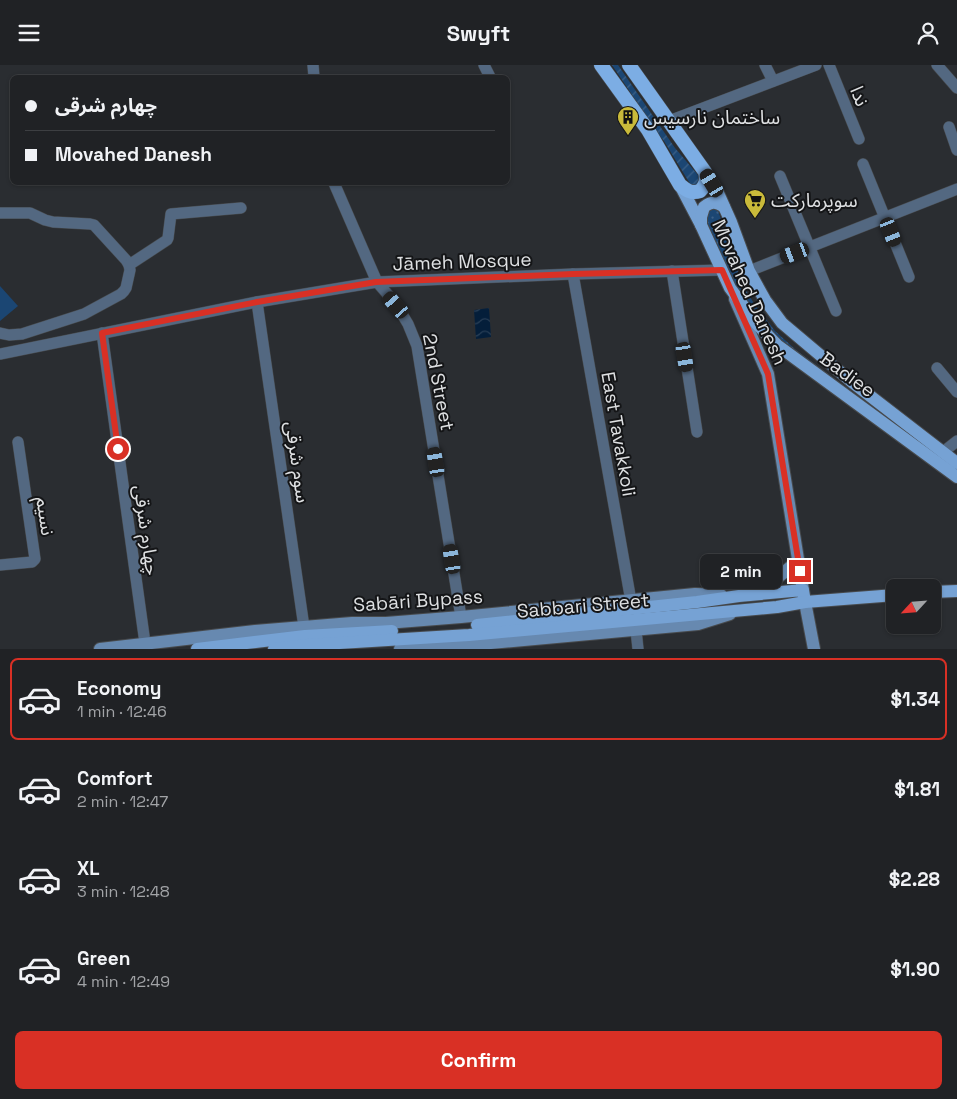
<!DOCTYPE html>
<meta charset="utf-8">
<style>
:root{--surface:#202225;--page:#2d2f32;--text:#f1f3f6;--muted:#a2a4a7;--line:#3d3f42;--accent:#d93025}
body{margin:0;font-family:"Space Grotesk","Noto Sans Arabic",sans-serif;background:var(--page);color:var(--text);height:100vh;display:flex;flex-direction:column;font-size:19px;white-space:nowrap}
*{box-sizing:border-box;margin:0}
p{font-size:16px;color:var(--muted)}
.icon{flex:none;width:28px;height:28px;fill:none;stroke:currentColor;stroke-width:2;stroke-linecap:round;stroke-linejoin:round}
.map{position:relative;height:584px;overflow:hidden}
.details{display:flex;flex-direction:column;background:var(--surface);flex:1}
.details>*{flex:none}
.hud{position:absolute;left:10px;top:10px;width:500px;height:110px;border-radius:8px;box-shadow:0 1px 4px #0004,0 0 0 1px var(--line);display:grid;align-content:center;height:110px;padding:0 15px;background:var(--surface)}
.needle{width:32px;rotate:244deg}
.controls{position:absolute;left:886px;top:514px;display:grid;gap:10px}
.controls a{display:grid;place-items:center;width:55px;height:55px;border-radius:8px;background:var(--surface);box-shadow:0 1px 4px #0004,0 0 0 1px var(--line);font-size:25px}
.end{position:absolute;width:22px;height:22px;margin:-11px;border:6px solid #d93025;background:#fff;box-shadow:0 0 0 2px #fff}
.from{border-radius:50%}
.bubble{position:absolute;height:35px;border-radius:8px;background:var(--surface);box-shadow:0 1px 4px #0004,0 0 0 1px var(--line);font-size:16px;font-weight:700;line-height:35px;text-align:center}
.car{position:absolute;width:15px;height:30px;margin:-15px -8px;border-radius:6px;box-shadow:0 0 4px 1px #0007;background:linear-gradient(#222 24%,#8ab4d8 0 40%,#222 0 76%,#8ab4d8 0 86%,#222 0)}
.hud b{display:flex;align-items:center;gap:18px;height:48px;font-size:19px}
.hud b+b{border-top:1px solid var(--line)}
.hud i{width:12px;height:12px;background:var(--text)}
ul{padding:9px 0 0;list-style:none}
li{display:flex;align-items:center;gap:15px;height:82px;margin:0 10px 8px;padding:0 5px;border:2px solid transparent;border-radius:8px}
li div{flex:1}
li b{display:block;font-size:19px}
li em{font-style:normal;font-weight:700}
li.current{border-color:var(--accent)}
li>.icon{width:45px;height:45px;stroke-width:1.5}
.action{display:flex;gap:10px;margin-top:auto;padding:10px 15px}
.action a{flex:1;height:58px;border-radius:8px;background:var(--accent);color:#fff;font-size:20px;font-weight:700;line-height:58px;text-align:center}
header{display:flex;justify-content:space-between;align-items:center;height:65px;padding:0 15px;background:var(--surface);font-size:22px;font-weight:700}
.map>svg:first-child{display:block}
.grass{fill:url(#grass-dots)}
.park{fill:#1b4673}
.garden{fill:url(#garden-furrows)}
.water{fill:url(#water-waves)}
.lines{fill:none;stroke-linecap:round;stroke-linejoin:round}
.minor-casing{stroke:#474a4d;stroke-width:12}
.secondary-casing{stroke:#474a4d;stroke-width:14}
.primary-casing{stroke:#474a4d;stroke-width:14}
.trunk-casing{stroke:#474a4d;stroke-width:15}
.minor{stroke:#536881;stroke-width:11}
.secondary{stroke:#6789b0;stroke-width:12}
.primary{stroke:#76a2d4;stroke-width:12}
.trunk{stroke:#7cade4;stroke-width:14}
.route{stroke:#d93025;stroke-width:6}
.labels{text-anchor:middle;stroke-width:4;stroke-linejoin:round;paint-order:stroke}
.street-label{font-size:19px;fill:#dee0e2;stroke:#141517}
.poi-label{font-size:19px;fill:#dee0e2;stroke:#141517;text-anchor:start}
</style>
<header><svg class="icon" aria-label="menu" viewBox="0 0 24 24"><path d="M4 6h16M4 12h16M4 18h16"/></svg>Swyft<svg class="icon" aria-label="person" viewBox="0 0 24 24"><circle cx="12" cy="8" r="4"/><path d="M4 21q1-7 8-7t8 7"/></svg></header>
<div class="map">
<svg width="957" height="584" viewBox="0 0 957 584">
<defs>
<pattern id="grass-dots" width="8" height="8" patternUnits="userSpaceOnUse" patternTransform="scale(1.25)"><rect width="8" height="8" fill="#1b4673"/><path d="M2 2h.1M6 6h.1" fill="none" stroke="#3c6087" stroke-width="1.8" stroke-linecap="round"/></pattern>
<pattern id="garden-furrows" width="10" height="10" patternUnits="userSpaceOnUse" patternTransform="scale(1.25)"><rect width="10" height="10" fill="#1b4673"/><path d="M-1 1l2-2M0 10L10 0M9 11l2-2" fill="none" stroke="#3c6087"/></pattern>
<pattern id="water-waves" width="16" height="10" patternUnits="userSpaceOnUse" patternTransform="scale(1.25)"><rect width="16" height="10" fill="#041e3a"/><path d="M0 5q4-4 8 0t8 0" fill="none" stroke="#283e56"/></pattern>
</defs>
<rect width="100%" height="100%" fill="#2a2d31"/>
<!-- grass -->
<polygon class="grass" points="714,143 718,145 735,199 745,224 755,240 775,266 796,285 891,356 780,280 741,231 705,154 705,148"/>
<!-- park -->
<polygon class="park" points="0,221 18,241 0,256"/>
<!-- garden -->
<polygon class="garden" points="612,0 618,0 675,83 698,110 701,115 701,120 692,122 664,76 659,70"/>
<!-- water -->
<polygon class="water" points="489,243 491,272 476,274 474,245"/>
<g class="lines">
<!-- minor casing -->
<g class="minor-casing">
<g id="minor">
<polyline points="313,0 314,12"/>
<polyline points="484,0 490,12"/>
<polyline points="765,0 773,16"/>
<polyline points="829,0 859,74"/>
<polyline points="937,0 957,23"/>
<polyline points="669,56 816,0"/>
<polyline points="949,62 957,85"/>
<polyline points="863,99 909,212"/>
<polyline points="780,111 836,246"/>
<polyline points="334,118 377,217 396,239 408,259 417,281 461,552"/>
<polyline points="0,148 30,148 45,155 53,157 90,159 94,160 126,195 129,200 130,205 126,223 124,226 121,229 84,249 22,269 9,270 0,268"/>
<polyline points="129,200 167,175 168,173 171,149 241,143"/>
<polyline points="672,206 697,367"/>
<polyline points="749,206 957,124"/>
<polyline points="573,209 631,536"/>
<polyline points="257,237 304,562"/>
<polyline points="102,268 145,578"/>
<polyline points="0,289 257,237 377,217 573,209 722,205"/>
<polyline points="937,303 957,327"/>
<polyline points="943,387 957,376"/>
<polyline points="0,500 32,497 35,494 18,377"/>
<polyline points="636,565 638,584"/>
</g>
</g>
<!-- secondary casing -->
<g class="secondary-casing">
<g id="secondary">
<polyline points="735,234 768,309 803,525"/>
<polyline points="743,529 772,517 798,496"/>
<polyline points="805,537 814,584"/>
<polyline points="100,584 255,566 352,558 386,558 461,552 695,529 721,530"/>
<polyline points="400,584 469,580 698,559 730,549"/>
</g>
</g>
<!-- primary casing -->
<g class="primary-casing">
<g id="primary">
<polyline points="705,107 718,128 731,157 749,206 765,235 782,258 852,317 957,398"/>
<polyline points="680,120 701,160 730,223 756,258 777,280 957,412"/>
<path d="M701,160V152L704,142C712,136 716,137 724,142"/>
<polyline points="932,527 957,526"/>
<polyline points="477,560 697,537 739,531 803,525 805,537"/>
<polyline points="197,584 305,571 392,566"/>
<polyline points="274,584 307,580 469,570 777,542 805,537 895,530"/>
</g>
</g>
<!-- trunk casing -->
<g class="trunk-casing">
<path id="trunk" d="M601,0L648,65L680,120C686,125 691,129 700,126C706,120 707,115 705,107L629,0"/>
</g>
<!-- minor -->
<use href="#minor" class="minor"/>
<!-- secondary -->
<use href="#secondary" class="secondary"/>
<!-- primary -->
<use href="#primary" class="primary"/>
<!-- trunk -->
<use href="#trunk" class="trunk"/>
</g>
<g class="lines">
<!-- route -->
<polyline class="route" points="118,384 102,268 257,237 376,217 573,209 722,205 768,309 800,506"/>
</g>
<!-- icons -->
<defs>
<g id="building-pin" transform="scale(1.125)"><path d="M0 17L-7.5 6A9.5 9.5 0 1 1 7.5 6Z" fill="#c9ba3a" stroke="#141517"/><path d="M-4-6H4V6H1V3H-1V6H-4ZM-2.5-4.3h1.7v1.8h-1.7ZM.8-4.3h1.7v1.8H.8ZM-2.5-1h1.7V.8h-1.7ZM.8-1h1.7V.8H.8Z" fill="#111"/></g>
<g id="supermarket-pin" transform="scale(1.125)"><path d="M0 17L-7.5 6A9.5 9.5 0 1 1 7.5 6Z" fill="#c9ba3a" stroke="#141517"/><path d="M-6-5.5h2.5l.6 2H6L4.5 2H-2.5L-4.4-4H-6ZM-1.5 3.2a1.3 1.3 0 1 0 .1 0ZM3 3.2a1.3 1.3 0 1 0 .1 0Z" fill="#111"/></g>
</defs>
<g fill-rule="evenodd">
<use href="#building-pin" x="628" y="52"/>
<use href="#supermarket-pin" x="755" y="135"/>
</g>
<g class="labels">
<!-- street labels -->
<g class="street-label">
<text transform="translate(860 31) rotate(68)" y="7">ندا</text>
<text transform="translate(462 196) rotate(-2)" y="7">Jāmeh Mosque</text>
<text transform="translate(750 227) rotate(66)" y="7">Movahed Danesh</text>
<text transform="translate(848 309) rotate(36)" y="7">Badiee</text>
<text transform="translate(439 317) rotate(79)" y="7">2nd Street</text>
<text transform="translate(619 369) rotate(80)" y="7">East Tavakkoli</text>
<text transform="translate(298 397) rotate(82)" y="7">سوم شرقی</text>
<text transform="translate(46 451) rotate(82)" y="7">نسیم</text>
<text transform="translate(147 465) rotate(82)" y="7">چهارم شرقی</text>
<text transform="translate(418 535) rotate(-4)" y="7">Sabāri Bypass</text>
<text transform="translate(583 540) rotate(-5)" y="7">Sabbari Street</text>
</g>
<!-- poi labels -->
<g class="poi-label">
<text x="644" y="59">ساختمان نارسیس</text>
<text x="771" y="142">سوپرمارکت</text>
</g>
</g>
</svg>
<div class="controls">
<a><svg class="needle" viewBox="-14 -14 28 28"><path d="M0-13l5 13h-10z" fill="#e53935"/><path d="M0 13l5-13h-10z" fill="#a2a4a7"/></svg></a>
</div>
<i class="end from" style="left:118px;top:384px"></i>
<i class="end" style="left:800px;top:506px"></i>
<div class="bubble" style="left:700px;top:489px;width:82px">2 min</div>
<i class="car" style="left:712px;top:118px;rotate:329deg"></i>
<i class="car" style="left:891px;top:167px;rotate:158deg"></i>
<i class="car" style="left:795px;top:188px;rotate:249deg"></i>
<i class="car" style="left:396px;top:240px;rotate:319deg"></i>
<i class="car" style="left:685px;top:292px;rotate:171deg"></i>
<i class="car" style="left:436px;top:397px;rotate:351deg"></i>
<i class="car" style="left:452px;top:494px;rotate:351deg"></i>
<div class="hud">
<b><i class="from"></i>چهارم شرقی</b>
<b><i></i>Movahed Danesh</b>
</div>
</div>
<section class="details">
<ul>
<li class="current"><svg class="icon" aria-label="car" viewBox="0 0 24 24"><path d="M5 17H2v-5l4-1 3-4h7l3 4 3 1v5h-3M9 17h6M6 11h13"/><circle cx="7" cy="17" r="2"/><circle cx="17" cy="17" r="2"/></svg><div><b>Economy</b><p>1 min · 12:46</p></div><em>$1.34</em></li>
<li><svg class="icon" aria-label="car" viewBox="0 0 24 24"><path d="M5 17H2v-5l4-1 3-4h7l3 4 3 1v5h-3M9 17h6M6 11h13"/><circle cx="7" cy="17" r="2"/><circle cx="17" cy="17" r="2"/></svg><div><b>Comfort</b><p>2 min · 12:47</p></div><em>$1.81</em></li>
<li><svg class="icon" aria-label="car" viewBox="0 0 24 24"><path d="M5 17H2v-5l4-1 3-4h7l3 4 3 1v5h-3M9 17h6M6 11h13"/><circle cx="7" cy="17" r="2"/><circle cx="17" cy="17" r="2"/></svg><div><b>XL</b><p>3 min · 12:48</p></div><em>$2.28</em></li>
<li><svg class="icon" aria-label="car" viewBox="0 0 24 24"><path d="M5 17H2v-5l4-1 3-4h7l3 4 3 1v5h-3M9 17h6M6 11h13"/><circle cx="7" cy="17" r="2"/><circle cx="17" cy="17" r="2"/></svg><div><b>Green</b><p>4 min · 12:49</p></div><em>$1.90</em></li>
</ul>
<div class="action"><a>Confirm</a></div>
</section>
